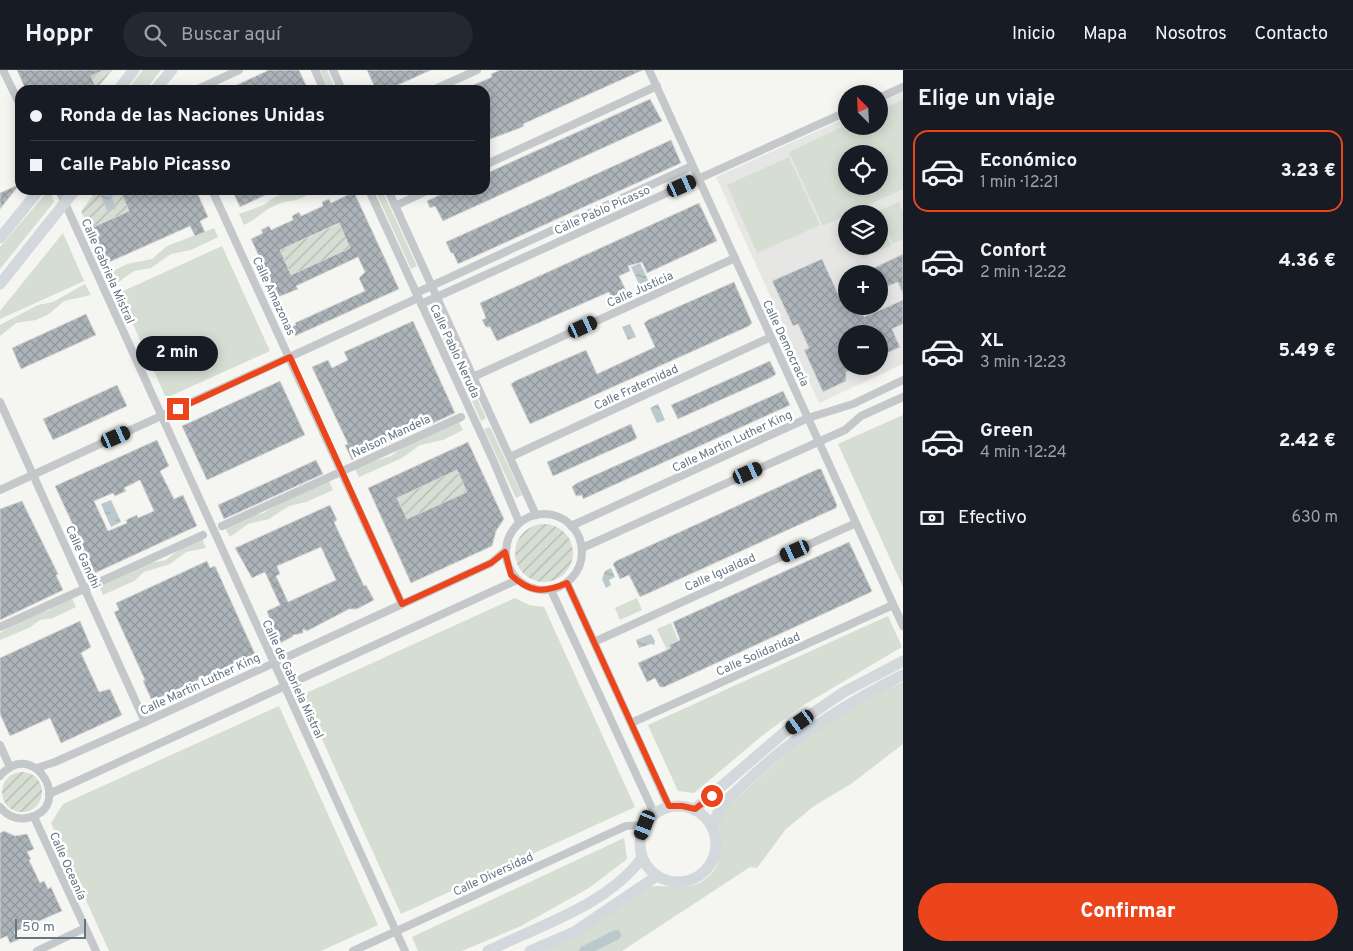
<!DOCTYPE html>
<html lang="es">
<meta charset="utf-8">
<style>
:root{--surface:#171b24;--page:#242831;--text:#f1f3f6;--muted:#9ea1a6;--line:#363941;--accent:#ec441b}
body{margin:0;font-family:Overpass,sans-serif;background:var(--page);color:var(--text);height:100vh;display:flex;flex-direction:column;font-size:19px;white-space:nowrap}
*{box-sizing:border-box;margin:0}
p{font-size:16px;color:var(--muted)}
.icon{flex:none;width:28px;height:28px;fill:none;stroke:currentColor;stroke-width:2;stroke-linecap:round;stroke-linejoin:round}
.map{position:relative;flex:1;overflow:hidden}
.sheet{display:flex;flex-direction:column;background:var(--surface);width:450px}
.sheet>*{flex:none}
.top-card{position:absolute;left:15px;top:15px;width:475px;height:110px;border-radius:15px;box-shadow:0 2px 12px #0003;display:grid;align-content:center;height:110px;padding:0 15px;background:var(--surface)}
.needle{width:32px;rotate:336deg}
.controls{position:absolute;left:838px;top:15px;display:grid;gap:10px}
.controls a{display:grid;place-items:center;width:50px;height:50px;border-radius:50%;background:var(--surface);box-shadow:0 2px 12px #0003;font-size:25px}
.scale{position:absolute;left:15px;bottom:12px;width:71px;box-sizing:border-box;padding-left:5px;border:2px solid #637684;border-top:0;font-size:14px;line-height:18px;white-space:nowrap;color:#637684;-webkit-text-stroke:4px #fff;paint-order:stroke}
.end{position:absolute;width:22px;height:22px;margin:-11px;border:6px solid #ec441b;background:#fff;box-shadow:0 0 0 2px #fff}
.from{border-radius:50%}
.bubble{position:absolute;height:35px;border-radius:18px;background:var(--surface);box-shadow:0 2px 12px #0003;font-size:16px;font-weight:800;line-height:35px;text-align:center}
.car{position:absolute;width:15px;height:30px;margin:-15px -8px;border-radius:6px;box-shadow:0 0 4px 1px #0007;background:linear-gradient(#222 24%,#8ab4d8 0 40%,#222 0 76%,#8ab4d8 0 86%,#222 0)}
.top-card b{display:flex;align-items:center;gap:18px;height:48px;font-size:19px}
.top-card b+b{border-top:1px solid var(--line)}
.top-card i{width:12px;height:12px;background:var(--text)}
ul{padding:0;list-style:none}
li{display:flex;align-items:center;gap:15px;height:82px;margin:0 10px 8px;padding:0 5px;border:2px solid transparent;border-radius:15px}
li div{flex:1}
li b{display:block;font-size:19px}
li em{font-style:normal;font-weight:800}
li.current{border-color:var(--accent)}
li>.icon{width:45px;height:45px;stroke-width:1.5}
h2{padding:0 15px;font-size:22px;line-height:60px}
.pay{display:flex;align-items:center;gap:12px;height:55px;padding:0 15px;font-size:19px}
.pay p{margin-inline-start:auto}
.button{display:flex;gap:10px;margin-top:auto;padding:10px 15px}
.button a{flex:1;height:58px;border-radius:30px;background:var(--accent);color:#fff;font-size:20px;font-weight:800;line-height:58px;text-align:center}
header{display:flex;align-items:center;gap:30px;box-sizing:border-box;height:70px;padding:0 25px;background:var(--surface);border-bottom:1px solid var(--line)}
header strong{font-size:24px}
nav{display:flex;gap:28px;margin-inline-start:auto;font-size:18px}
.search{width:350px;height:45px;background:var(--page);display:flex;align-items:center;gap:12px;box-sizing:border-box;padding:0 18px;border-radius:28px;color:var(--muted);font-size:19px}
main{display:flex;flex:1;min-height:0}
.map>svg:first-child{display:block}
.built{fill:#e6e7e5;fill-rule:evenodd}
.green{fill:#d6ddd2;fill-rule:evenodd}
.garden{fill:url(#garden-furrows)}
.water{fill:url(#water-ripples)}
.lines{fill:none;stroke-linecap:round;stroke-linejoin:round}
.canal{stroke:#bbc8cc;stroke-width:10}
.building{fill:url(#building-cross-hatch);stroke:#d6d6d4;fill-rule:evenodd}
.street{stroke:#c5c8cb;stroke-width:8}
.secondary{stroke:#d3d8dc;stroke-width:11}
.route{stroke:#ec441b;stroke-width:6}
.labels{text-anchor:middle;stroke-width:5;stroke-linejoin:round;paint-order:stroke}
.street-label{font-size:12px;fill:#637684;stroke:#fff}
</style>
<header>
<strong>Hoppr</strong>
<div class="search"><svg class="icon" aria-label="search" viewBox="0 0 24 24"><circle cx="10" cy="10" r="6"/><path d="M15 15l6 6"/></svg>Buscar aquí</div>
<nav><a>Inicio</a><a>Mapa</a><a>Nosotros</a><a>Contacto</a></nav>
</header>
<main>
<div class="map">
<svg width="903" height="881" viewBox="0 0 903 881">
<defs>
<pattern id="garden-furrows" width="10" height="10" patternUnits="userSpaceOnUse" patternTransform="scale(1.25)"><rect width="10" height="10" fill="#d6ddd2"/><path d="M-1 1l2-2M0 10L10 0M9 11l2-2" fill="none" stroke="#b1b8b0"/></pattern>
<pattern id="water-ripples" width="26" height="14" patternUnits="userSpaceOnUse" patternTransform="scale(1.25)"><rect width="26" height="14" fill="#bbc8cc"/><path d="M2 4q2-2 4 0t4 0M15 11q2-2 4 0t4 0" fill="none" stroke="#9ca7ab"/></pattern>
<pattern id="building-cross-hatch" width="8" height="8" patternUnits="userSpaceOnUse" patternTransform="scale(1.25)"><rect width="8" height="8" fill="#acb4b9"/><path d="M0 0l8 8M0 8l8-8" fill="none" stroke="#90979c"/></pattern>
</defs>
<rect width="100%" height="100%" fill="#f5f5f1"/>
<!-- built -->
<path class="built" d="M903,22V294L819,333L716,107L846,48V56H879V33ZM846,84H879V116H846ZM846,144H879V176H846ZM846,204H879V236H846ZM846,264H879V296H846Z"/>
<!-- green -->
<g class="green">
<polygon points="143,0 161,0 145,20 127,20"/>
<polygon points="320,0 327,0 336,20 329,20"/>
<path d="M903,29V119L823,156L789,82L846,55L879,56V41ZM846,84H879V116H846Z"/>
<polygon points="789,87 820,155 757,183 727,115"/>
<path d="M291,120H313C299,134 290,128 274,136C264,140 257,149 244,155L239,144L264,135L273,128Z"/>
<polygon points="375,120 382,120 417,196 411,199"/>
<polygon points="47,122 51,123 54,132 0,199 0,177"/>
<polygon points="899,132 903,142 903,169 893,173 878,141"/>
<polygon points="214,158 218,167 191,180 171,184 151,198 134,201 114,215 109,203 127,194 152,189 167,176"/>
<polygon points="883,159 891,175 863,188 857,176 879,176 879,161"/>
<polygon points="63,163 84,211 0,249 0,241"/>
<polygon points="222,176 270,281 166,328 119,223"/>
<polygon points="85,214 91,225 64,231 49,244 36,250 16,253 0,266 0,255 38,235 53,232"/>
<polygon points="434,234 486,348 481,351 429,236"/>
<polygon points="903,345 903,517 838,374"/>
<polygon points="459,352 463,360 443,370 420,375 402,388 359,407 354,397 391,386 412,370"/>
<polygon points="490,357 522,425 516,428 484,359"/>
<polygon points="329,411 333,420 306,432 289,436 269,449 248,454 230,467 224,456 242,448 263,443 297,423"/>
<polygon points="201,466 206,478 186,482 170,494 144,502 134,511 103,525 99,516 138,495 166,490 189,472"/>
<polygon points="71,526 76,537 53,548 40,550 29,558 0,570 0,563 26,547 49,540"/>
<polygon points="515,528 529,535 544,537 635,737 401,844 302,625"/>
<polygon points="637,528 642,540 620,550 615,538"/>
<polygon points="888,546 902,577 802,636 763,665 694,723 678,721 648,655"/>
<polygon points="671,553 678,570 669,575 671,578 667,580 657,559"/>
<path d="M903,612V674L851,714L814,736L786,759L757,798L750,797L622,881H542L646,817C664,813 683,822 701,812C734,792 711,761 723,743C728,735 737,728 744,722C789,678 846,638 903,612Z"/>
<polygon points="279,636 378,855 321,881 109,881 51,753 63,734"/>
<polygon points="624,768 627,789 589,818 521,856 462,881 418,881 412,867"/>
</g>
<!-- garden -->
<g class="garden">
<polygon points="93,0 112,0 96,20 87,20 95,16 91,6"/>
<polygon points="97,120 120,120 129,141 89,159 81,141"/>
<polygon points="339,154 350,178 291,205 280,180"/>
<polygon points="457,400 467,422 407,449 397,428"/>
<circle cx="544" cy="483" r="29"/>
<circle cx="22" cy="722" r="20"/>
</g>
<!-- water -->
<g class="water">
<polygon points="109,120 116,138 108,142 100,124"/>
<polygon points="640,193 650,214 641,218 631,197"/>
<polygon points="630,254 636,267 628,270 622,257"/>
<polygon points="658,334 665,350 657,353 650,338"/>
<polygon points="111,430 121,452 111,457 101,434"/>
<polygon points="611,498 615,507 609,510 611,515 606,518 602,509 605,501"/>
<polygon points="651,564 655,571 654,575 651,574 639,578 636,570"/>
</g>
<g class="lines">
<!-- canal -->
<polyline class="canal" points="584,881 616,865"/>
</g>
<!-- building -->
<g class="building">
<polygon points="17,0 104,0 91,6 95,16 87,20 26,20"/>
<polygon points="269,0 299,0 306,15 300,18 301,20 284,20 282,17 276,20 226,20"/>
<polygon points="367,0 431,0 387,20 376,20"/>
<polygon points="500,0 643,0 523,54 524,56 520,58 485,71 485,20 462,20 492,7 491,4"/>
<polygon points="650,29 662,51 443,151 435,136 430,138 427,131 450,120 485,120 485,104"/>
<polygon points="671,70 681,93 458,194 453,183 451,183 446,172"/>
<polygon points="20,114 0,139 0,123"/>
<polygon points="120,120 196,120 208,147 200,151 205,162 195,166 190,156 105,194 89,159 129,141"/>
<polygon points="232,120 276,120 240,137"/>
<path d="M354,122L399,219L295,266L291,257L296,255L295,253L365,221L359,208L365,202L358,187L296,216L298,219L278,227L251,169L263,163L261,160L269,156L271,160L293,150L292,146L299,142L301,146L323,136L322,132L329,129L331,133ZM339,153L350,178L291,205L280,180Z"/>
<polygon points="699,133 717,171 647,203 642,192 628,196 630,201 619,206 628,225 614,232 609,222 497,271 490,257 486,257 482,250 486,248 480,233"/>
<polygon points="903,184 903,224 898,212 879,220 879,204 861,204"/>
<polygon points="822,189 839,226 846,223 846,236 859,236 864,247 903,230 903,254 892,259 900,277 879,287 879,264 846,264 846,296 859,296 846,302 846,311 823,322 804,280 809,278 798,254 793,256 772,211"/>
<polygon points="734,212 752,253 749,256 530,354 511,314 515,311 586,280 597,304 655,277 644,253 648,250"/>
<polygon points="86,244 96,265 21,299 12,278"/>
<polygon points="413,251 455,343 352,390 345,375 348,374 312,297 328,290 332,298 348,290 344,282"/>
<polygon points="770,291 776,304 772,307 678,349 671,335"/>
<polygon points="280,311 305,365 207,410 182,356"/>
<polygon points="117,315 127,336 53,370 43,349"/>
<polygon points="783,321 790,335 583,429 582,425 576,426 572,417 577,413"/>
<polygon points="631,354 637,368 634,370 553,406 547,392"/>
<path d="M157,370L169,396L160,401L174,429L183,425L197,456L95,503L55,416ZM140,410L154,441L138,448L137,445L126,450L127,453L108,461L94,431L113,423L115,426L126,421L124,418Z"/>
<path d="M468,372L504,449L496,461L492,476L411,513L368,418ZM457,400L467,422L407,449L397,428Z"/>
<polygon points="316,390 323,404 224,449 218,435"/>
<polygon points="818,399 821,399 837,435 836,438 640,527 629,505 620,509 613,494 616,491"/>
<polygon points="22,431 58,504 56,505 63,520 0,550 0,439"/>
<path d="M330,435L337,450L334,452L364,516L366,515L374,530L357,539H349L307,561L303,559V563L293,565L292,567L278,574L267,541L280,535L265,502L252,508L235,478ZM321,477L336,510L288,532L276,506L280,504L277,496Z"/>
<polygon points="849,472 872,521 869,523 664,617 660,617 655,608 647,612 638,593 671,578 669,575 680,570 673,552"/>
<polygon points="207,491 210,498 215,496 255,584 152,631 143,611 145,610 114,542 119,540 116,533"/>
<polygon points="80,551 91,577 81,583 99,622 110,619 122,645 61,673 50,648 10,666 0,644 0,588"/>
<polygon points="4,761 15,766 27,764 34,779 27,782 31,789 29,790 40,813 44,811 48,819 51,817 62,841 14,862 18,870 10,873 7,866 0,869 0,763"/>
</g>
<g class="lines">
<!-- street -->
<g class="street">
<polyline points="3,0 20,35"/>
<polyline points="315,0 324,20"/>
<polyline points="333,0 342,20"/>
<polyline points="649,0 903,556"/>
<polyline points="196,20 239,0"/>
<polyline points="433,20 477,0"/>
<polyline points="879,28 903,17"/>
<polyline points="485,95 657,16"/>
<polyline points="59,120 405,881"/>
<polyline points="212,120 402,534"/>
<polyline points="369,120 493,390 519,452"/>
<polyline points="388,120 536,445"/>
<polyline points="395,136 429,120"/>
<polyline points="416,223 692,96"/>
<polyline points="421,234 846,42"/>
<polyline points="473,307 735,188"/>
<polyline points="0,332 145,652"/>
<polyline points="510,387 771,267"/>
<polyline points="0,420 418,228"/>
<circle cx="544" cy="482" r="38"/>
<polyline points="222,456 461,347"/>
<polyline points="571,456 808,348 853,334 903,310"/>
<polyline points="582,478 845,360 861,346 903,327"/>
<polyline points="567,513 669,737"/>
<polyline points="551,520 654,743"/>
<polyline points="0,557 203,465"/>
<polyline points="594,572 856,453"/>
<polyline points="631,653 893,535"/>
<polyline points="0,675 10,697"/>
<polyline points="37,698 55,692 145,652 422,525 491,493 505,481"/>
<path d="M0,706C34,665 76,739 27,748C16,750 7,746 0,737"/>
<polyline points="49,724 517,510"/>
<polyline points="34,747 96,881"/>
<polyline points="37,881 85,858"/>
<polyline points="353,881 626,756 645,755"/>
</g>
<!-- secondary -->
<g class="secondary">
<polyline points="118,20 134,0"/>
<polyline points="155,20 172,0"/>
<polyline points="0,168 39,120"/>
<polyline points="0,214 75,120"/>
<circle cx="678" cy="774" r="38"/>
<polyline points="695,739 786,661 844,622 903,591"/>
<path d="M713,759C714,755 715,749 717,745C722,733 733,724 742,716C789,670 845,634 903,605"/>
<path d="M488,881C540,855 606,836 642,788"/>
<polyline points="530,881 574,862 657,806"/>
</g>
</g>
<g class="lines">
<!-- route -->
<path class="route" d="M178,339L290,287L402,534L491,493L505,482L511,505C530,523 544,523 567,513L669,736H682L695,739L712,726"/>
</g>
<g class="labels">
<!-- street labels -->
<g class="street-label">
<text transform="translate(602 140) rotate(-24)" y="4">Calle Pablo Picasso</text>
<text transform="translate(108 201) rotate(66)" y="4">Calle Gabriela Mistral</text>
<text transform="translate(640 219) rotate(-24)" y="4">Calle Justicia</text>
<text transform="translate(274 226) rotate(65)" y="4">Calle Amazonas</text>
<text transform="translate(786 273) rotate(65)" y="4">Calle Democracia</text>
<text transform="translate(455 281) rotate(65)" y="4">Calle Pablo Neruda</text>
<text transform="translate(636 317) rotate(-25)" y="4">Calle Fraternidad</text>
<text transform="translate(391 366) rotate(-25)" y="4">Nelson Mandela</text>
<text transform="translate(732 371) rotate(-25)" y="4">Calle Martin Luther King</text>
<text transform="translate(83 487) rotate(66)" y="4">Calle Gandhi</text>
<text transform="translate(720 502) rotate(-24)" y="4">Calle Igualdad</text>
<text transform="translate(758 584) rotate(-24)" y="4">Calle Solidaridad</text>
<text transform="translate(293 609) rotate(65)" y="4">Calle de Gabriela Mistral</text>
<text transform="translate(200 614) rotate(-25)" y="4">Calle Martin Luther King</text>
<text transform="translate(68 796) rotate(66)" y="4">Calle Oceanía</text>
<text transform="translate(493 804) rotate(-25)" y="4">Calle Diversidad</text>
</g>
</g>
</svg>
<div class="controls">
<a><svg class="needle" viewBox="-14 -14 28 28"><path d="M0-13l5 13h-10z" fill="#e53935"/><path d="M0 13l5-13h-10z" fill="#9ea1a6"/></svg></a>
<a><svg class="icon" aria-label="locate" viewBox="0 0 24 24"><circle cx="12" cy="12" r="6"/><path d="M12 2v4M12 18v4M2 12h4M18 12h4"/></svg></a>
<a><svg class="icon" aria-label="layers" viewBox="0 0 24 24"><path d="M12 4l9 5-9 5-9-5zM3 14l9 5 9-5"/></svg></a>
<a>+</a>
<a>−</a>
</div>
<div class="scale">50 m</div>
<i class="end from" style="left:712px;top:726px"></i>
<i class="end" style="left:178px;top:339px"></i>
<div class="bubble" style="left:136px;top:266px;width:82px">2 min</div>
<i class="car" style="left:682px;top:116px;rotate:66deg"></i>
<i class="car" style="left:583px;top:257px;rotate:65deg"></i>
<i class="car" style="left:116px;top:367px;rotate:66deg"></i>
<i class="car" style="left:748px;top:403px;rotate:66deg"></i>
<i class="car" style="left:795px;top:481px;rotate:246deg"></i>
<i class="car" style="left:800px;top:652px;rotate:235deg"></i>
<i class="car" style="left:645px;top:755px;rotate:201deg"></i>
<div class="top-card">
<b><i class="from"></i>Ronda de las Naciones Unidas</b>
<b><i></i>Calle Pablo Picasso</b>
</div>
</div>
<section class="sheet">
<h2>Elige un viaje</h2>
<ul>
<li class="current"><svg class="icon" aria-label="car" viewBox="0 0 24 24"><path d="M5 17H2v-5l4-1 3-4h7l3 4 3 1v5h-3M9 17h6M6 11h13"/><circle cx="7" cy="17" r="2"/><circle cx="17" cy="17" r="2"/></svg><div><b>Económico</b><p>1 min · 12:21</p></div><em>3.23 €</em></li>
<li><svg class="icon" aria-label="car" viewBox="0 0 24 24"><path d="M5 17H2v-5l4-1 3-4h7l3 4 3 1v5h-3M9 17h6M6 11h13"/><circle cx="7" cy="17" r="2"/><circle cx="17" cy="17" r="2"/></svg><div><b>Confort</b><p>2 min · 12:22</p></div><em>4.36 €</em></li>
<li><svg class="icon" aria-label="car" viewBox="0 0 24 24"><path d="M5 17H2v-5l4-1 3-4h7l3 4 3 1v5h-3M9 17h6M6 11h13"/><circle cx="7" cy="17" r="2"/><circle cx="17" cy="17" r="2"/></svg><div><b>XL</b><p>3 min · 12:23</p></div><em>5.49 €</em></li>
<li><svg class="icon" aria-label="car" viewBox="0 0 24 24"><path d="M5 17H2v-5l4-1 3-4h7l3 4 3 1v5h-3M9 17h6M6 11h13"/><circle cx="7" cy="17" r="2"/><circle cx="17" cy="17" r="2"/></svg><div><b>Green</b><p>4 min · 12:24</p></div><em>2.42 €</em></li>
</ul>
<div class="pay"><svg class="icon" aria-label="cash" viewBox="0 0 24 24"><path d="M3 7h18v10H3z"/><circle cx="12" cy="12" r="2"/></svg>Efectivo<p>630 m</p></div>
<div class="button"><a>Confirmar</a></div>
</section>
</main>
